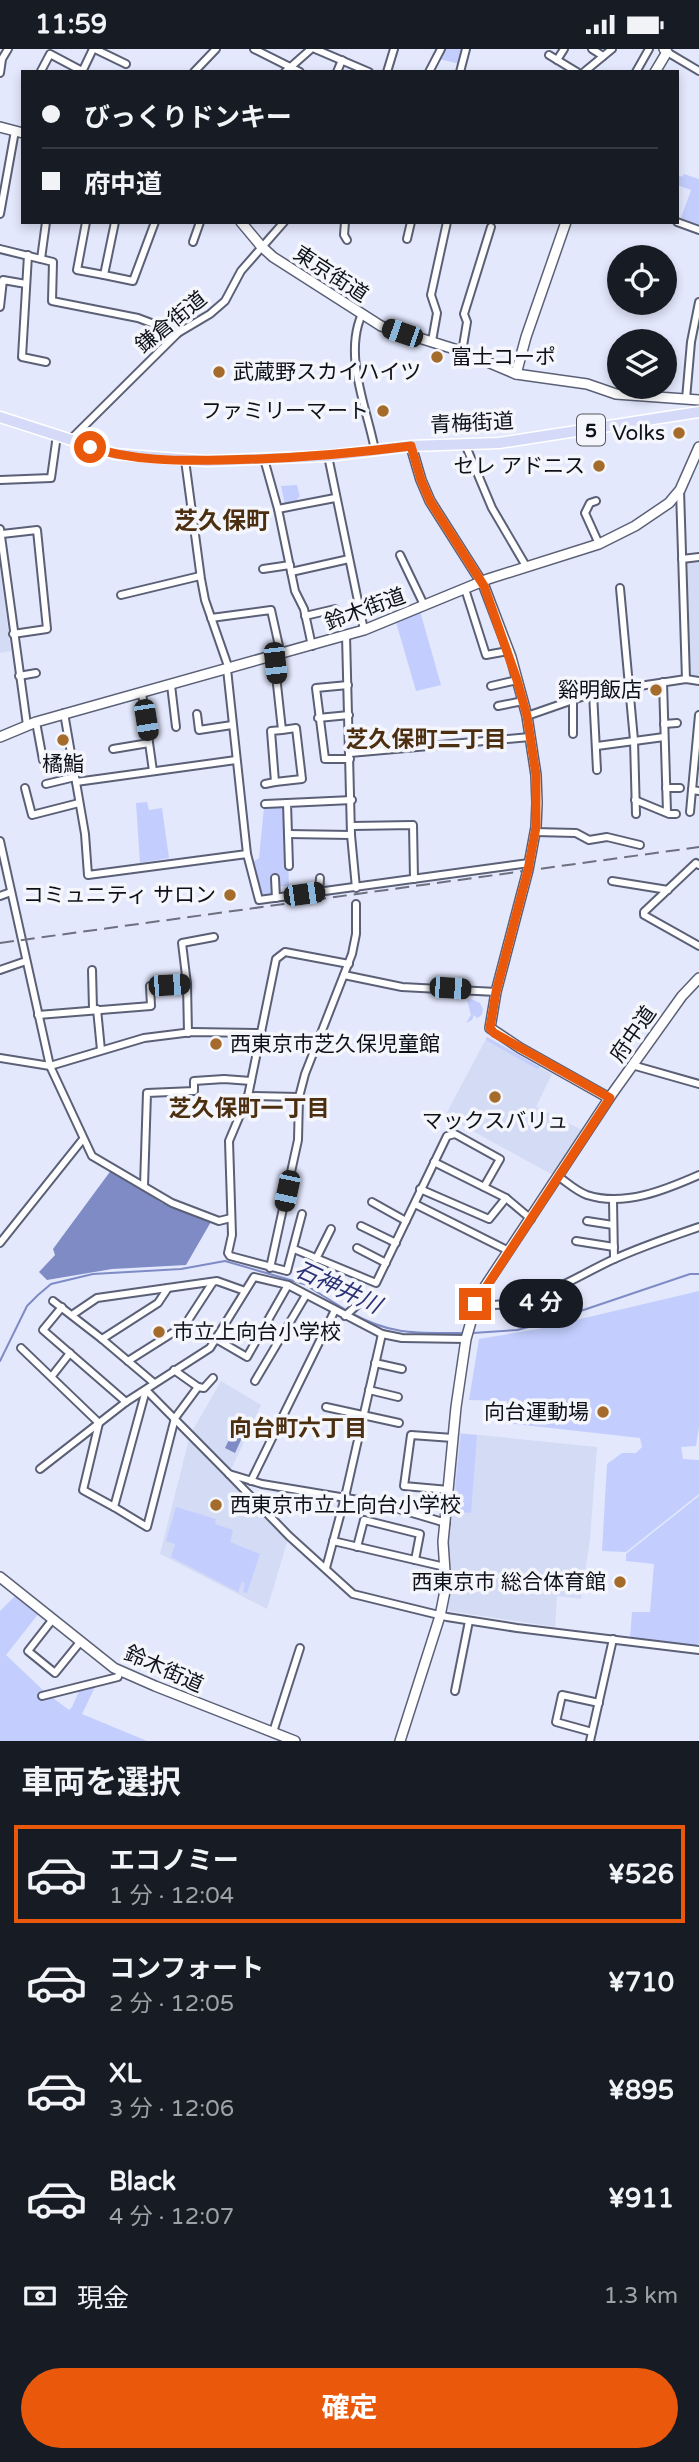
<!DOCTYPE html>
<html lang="ja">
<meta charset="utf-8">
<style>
:root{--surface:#171b24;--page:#242831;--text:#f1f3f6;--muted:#9ea1a6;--line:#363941;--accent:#ea580c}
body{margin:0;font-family:"Varela Round","Noto Sans JP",sans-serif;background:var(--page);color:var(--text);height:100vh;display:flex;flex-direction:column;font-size:26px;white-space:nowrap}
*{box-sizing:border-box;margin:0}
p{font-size:23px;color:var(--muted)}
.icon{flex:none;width:38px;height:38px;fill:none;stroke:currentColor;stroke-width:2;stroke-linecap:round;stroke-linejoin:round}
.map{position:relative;height:1692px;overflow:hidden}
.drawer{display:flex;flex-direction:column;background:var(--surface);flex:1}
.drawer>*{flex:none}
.hud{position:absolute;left:21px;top:21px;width:658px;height:154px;border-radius:0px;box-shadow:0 4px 10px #0003;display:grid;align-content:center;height:154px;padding:0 21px;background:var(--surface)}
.fabs{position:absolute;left:607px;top:196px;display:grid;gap:14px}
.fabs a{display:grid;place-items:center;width:70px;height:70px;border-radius:50%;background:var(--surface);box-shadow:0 4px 10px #0003;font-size:35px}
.end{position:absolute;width:32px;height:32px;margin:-16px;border:9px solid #ea580c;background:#fff;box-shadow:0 0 0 4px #fff}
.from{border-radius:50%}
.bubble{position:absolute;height:49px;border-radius:24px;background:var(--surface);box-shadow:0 4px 10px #0003;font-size:23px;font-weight:700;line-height:49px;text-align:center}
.car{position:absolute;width:21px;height:42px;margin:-21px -10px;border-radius:9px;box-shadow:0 0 5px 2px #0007;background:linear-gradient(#222 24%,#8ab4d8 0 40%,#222 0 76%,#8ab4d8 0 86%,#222 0)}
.hud b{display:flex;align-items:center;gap:24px;height:66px;font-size:26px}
.hud b+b{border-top:2px solid var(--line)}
.hud i{width:18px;height:18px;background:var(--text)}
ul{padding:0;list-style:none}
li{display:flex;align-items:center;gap:21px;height:98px;margin:0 14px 10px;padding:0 7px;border:4px solid transparent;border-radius:0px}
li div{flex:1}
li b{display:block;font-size:26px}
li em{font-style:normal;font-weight:700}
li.active{border-color:var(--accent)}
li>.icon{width:63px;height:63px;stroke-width:1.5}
h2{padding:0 21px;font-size:32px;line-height:84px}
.pay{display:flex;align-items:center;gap:18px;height:77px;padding:0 21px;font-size:26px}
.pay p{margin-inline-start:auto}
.primary-button{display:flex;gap:14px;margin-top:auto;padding:14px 21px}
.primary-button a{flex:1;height:80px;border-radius:42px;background:var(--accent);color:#fff;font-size:28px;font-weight:700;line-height:80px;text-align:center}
.status{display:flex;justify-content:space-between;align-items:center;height:49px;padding:0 35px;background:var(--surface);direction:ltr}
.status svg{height:19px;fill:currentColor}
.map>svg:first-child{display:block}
.built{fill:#d4dbf5}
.green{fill:#c3cefe}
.water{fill:#7f8bc5}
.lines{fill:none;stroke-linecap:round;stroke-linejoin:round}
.stream{stroke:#7f8bc5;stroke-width:2}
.street-casing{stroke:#5b6076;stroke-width:10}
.secondary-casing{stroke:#5b6076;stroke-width:12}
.primary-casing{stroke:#fff;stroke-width:13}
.street{stroke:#fff;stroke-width:6}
.secondary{stroke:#fff;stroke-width:9}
.primary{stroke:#d4daf8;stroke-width:10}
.rail{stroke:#6d707e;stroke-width:2;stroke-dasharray:14 7;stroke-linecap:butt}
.route{stroke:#ea580c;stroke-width:9}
.poi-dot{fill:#a56b2b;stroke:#f5f6fc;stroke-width:2.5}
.labels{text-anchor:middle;stroke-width:7;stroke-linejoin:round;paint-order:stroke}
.shield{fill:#f5f6fc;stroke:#54565d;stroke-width:2}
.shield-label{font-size:19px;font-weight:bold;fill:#0f1119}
.street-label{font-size:21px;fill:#0f1119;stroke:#f5f6fc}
.poi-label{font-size:21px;fill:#0f1119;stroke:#f5f6fc;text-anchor:end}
.neighbourhood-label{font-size:23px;font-weight:bold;fill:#4c2f11;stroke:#f5f6fc}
.water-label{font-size:23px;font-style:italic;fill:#2b3177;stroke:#f5f6fc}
.quarter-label{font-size:24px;font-weight:bold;fill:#4c2f11;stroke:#f5f6fc}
</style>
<div class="status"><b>11:59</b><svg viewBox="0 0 49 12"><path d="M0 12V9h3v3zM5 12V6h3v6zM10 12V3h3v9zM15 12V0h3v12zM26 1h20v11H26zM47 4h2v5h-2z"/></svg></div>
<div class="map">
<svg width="699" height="1692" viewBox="0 0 699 1692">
<rect width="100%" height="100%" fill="#e3e8fd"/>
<!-- built -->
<g class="built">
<polygon points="699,510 699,631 689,627 684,515 687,512"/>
<polygon points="0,520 11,602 0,604"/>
<polygon points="487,988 552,1025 536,1058 582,1081 553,1126 445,1067"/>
<polygon points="221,1332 261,1356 229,1425 289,1487 267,1560 160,1505 190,1386"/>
<polygon points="460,1384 597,1398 590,1490 581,1550 557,1547 555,1578 450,1562 448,1559 452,1534 448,1485"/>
</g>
<!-- green -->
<g class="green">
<polygon points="444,0 464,0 460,15 439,10"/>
<polygon points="684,125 699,130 699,176 681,169 691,141 677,136 678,126 682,128"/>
<polygon points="297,436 300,448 297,449 298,451 285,456 281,437"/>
<polygon points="420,562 441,636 416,642 396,573"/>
<polygon points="147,753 149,761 162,759 169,809 140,814 136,754"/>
<polygon points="286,757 289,837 274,838 275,848 260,849 253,813 259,809 264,758"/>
<path d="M471,950L480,954C484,960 484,966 477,969L474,966L472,971L466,974L471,966L467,951Z"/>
<polygon points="487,988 540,1018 537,1020 486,991"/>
<polygon points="699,1242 699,1377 696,1397 681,1398 683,1410 699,1411 699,1445 626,1503 602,1502 607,1415 622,1404 636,1404 642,1398 640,1389 506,1374 507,1352 469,1351 479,1290 538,1280"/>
<polygon points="461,1385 477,1386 471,1464 453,1462"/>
<polygon points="699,1447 699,1594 694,1598 630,1589 632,1563 650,1563 654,1515 626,1512 626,1505"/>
<polygon points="176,1458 216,1470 215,1475 233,1481 230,1493 260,1505 247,1544 243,1543 245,1534 242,1533 238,1543 171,1508 175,1495 166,1492"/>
<polygon points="15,1547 39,1564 6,1606 45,1643 69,1661 72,1658 80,1640 96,1636 82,1665 147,1692 0,1692 0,1562"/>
</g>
<!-- water -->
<g class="water">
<polygon points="112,1120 162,1154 212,1171 186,1216 112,1220 47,1231 39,1223 55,1206 53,1200"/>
<polygon points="236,1376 246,1380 235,1404 225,1399"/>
</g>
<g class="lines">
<!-- stream -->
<g class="stream">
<path d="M351,1264C393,1287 418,1284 464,1284"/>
<polyline points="473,1284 517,1281 548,1273 690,1225 699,1225"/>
<polyline points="0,1312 27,1257 38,1246 51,1235 93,1225 181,1220 225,1212 304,1235 346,1261"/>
</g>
<!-- street casing -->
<g class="street-casing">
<g id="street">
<polyline points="95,0 126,15"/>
<polyline points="254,0 300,23"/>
<polyline points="315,0 369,23"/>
<polyline points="592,0 603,7"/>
<polyline points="667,3 699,22"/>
<polyline points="549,6 577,23"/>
<polyline points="557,11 564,0"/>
<polyline points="41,22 50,5 82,22"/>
<polyline points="82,23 93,0"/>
<polyline points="194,23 216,0"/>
<polyline points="285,23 311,0"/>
<polyline points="337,23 342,11"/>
<polyline points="387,23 394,0"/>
<polyline points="429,23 441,0"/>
<polyline points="460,23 466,0"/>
<polyline points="584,23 612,0"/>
<polyline points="636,23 649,0"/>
<polyline points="0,24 2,10 8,0"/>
<polyline points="0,165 15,82"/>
<polyline points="86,173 77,221 104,226"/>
<polyline points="115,173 104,226 133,232 155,173"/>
<polyline points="345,173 344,186 347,191"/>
<polyline points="677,173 699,181"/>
<polyline points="407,190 411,173"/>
<polyline points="193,193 200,173"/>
<polyline points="0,200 53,213 52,252 138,269 178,284"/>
<polyline points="28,206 22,308 46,313"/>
<polyline points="41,210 46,173"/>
<polyline points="0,258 3,231 26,235"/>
<path d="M362,265C343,307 367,359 375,401"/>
<polyline points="432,292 437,264 431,246 447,173"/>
<polyline points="462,303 467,273 464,265 491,178"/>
<polyline points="686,350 691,293 699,253"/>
<polyline points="70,391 178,284 210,265 225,252 241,222 284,173"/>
<polyline points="465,395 492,459 526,517"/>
<polyline points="328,407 364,581"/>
<polyline points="264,410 278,460 295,542 304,560 312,597"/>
<polyline points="185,411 201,530 205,551 229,620"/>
<polyline points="0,431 51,429 57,386"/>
<polyline points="680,441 686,630"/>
<polyline points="596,452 590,454 585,464 599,495"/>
<polyline points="278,460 335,449"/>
<polyline points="0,480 27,676"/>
<polyline points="2,485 37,481 47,580 13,585"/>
<polyline points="400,506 424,556"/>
<polyline points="682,510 699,508"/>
<polyline points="263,520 290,516"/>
<polyline points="291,523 349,510"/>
<polyline points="620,539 634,691 636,765"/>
<polyline points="465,540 486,606 508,602"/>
<polyline points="121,546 200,527"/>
<polyline points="305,567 335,560"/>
<polyline points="211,569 271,561 281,606"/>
<polyline points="346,586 351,786 356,839"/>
<polyline points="274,608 282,681 296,679 302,730 275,733 271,682 282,681"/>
<polyline points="227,620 247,805"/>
<polyline points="19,627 36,624"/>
<polyline points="663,633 667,763"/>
<polyline points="171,636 176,678"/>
<polyline points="348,636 316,639 325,710 350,710"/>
<polyline points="491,637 517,631"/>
<polyline points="142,644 153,722"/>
<polyline points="593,644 597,721"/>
<polyline points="573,651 573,685"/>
<polyline points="498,657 523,652"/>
<polyline points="64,664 85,785 88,826 247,805 259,851 529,814"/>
<polyline points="197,665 199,681 232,676"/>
<polyline points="699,666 692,741 699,742"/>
<polyline points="527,667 593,644 686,630 699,632"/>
<polyline points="318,669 349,666"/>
<polyline points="36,673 43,711"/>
<polyline points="664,675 677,674"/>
<polyline points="597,697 664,688"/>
<polyline points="113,700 149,694"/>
<polyline points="350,704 530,688"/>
<polyline points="76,733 236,711"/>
<polyline points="46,735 75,728"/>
<polyline points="265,735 275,733"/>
<polyline points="25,739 32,766 79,754"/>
<polyline points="666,739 680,739"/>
<polyline points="635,751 669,765 676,765"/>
<polyline points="265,755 287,754"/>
<polyline points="690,763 692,741"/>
<polyline points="352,777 413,776 414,830"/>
<polyline points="535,783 576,784 589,791 607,788 640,796"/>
<polyline points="288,785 351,786"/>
<polyline points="0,792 50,1017 92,1107 172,1154 219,1172 231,1169"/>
<polyline points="699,816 696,814 644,863 644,866 699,897"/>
<polyline points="289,817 287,754 352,751"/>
<polyline points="275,829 276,849"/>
<polyline points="612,832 668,841"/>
<polyline points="319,843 320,829"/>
<polyline points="0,847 11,843"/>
<polyline points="0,921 26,912"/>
<polyline points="92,921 93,960"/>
<polyline points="344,926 402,938 496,943"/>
<polyline points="97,960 101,1001"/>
<polyline points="38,966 151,957 150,937 187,935"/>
<polyline points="188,984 187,935 182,894 214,888"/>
<polyline points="0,1009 50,1017 144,989 192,983 259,984"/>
<polyline points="632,1016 699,1035"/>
<polyline points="248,1047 299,1048"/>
<polyline points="434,1113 506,1149 531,1170"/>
<path d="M559,1128C568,1134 576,1142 587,1146C624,1158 665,1141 699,1126"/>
<polyline points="144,1137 147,1044 194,1042 194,1032 224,1030 251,1032"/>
<polyline points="420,1140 489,1170 506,1149"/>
<polyline points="613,1151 614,1210"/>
<polyline points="372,1153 406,1172"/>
<polyline points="415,1155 509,1202"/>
<polyline points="302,1165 287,1222 230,1207 228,1204 232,1186 229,1092 248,1047 276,910 285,903 349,915"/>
<polyline points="587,1172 613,1176"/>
<polyline points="361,1177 396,1194"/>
<polyline points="576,1192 614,1198"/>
<polyline points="0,1194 83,1090"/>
<polyline points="357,1199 386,1214"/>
<polyline points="294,1200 376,1234 447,1087 455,1085 500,1110 484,1138"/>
<polyline points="316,1210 331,1180"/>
<polyline points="270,1219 298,1091 299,1048 305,1025 352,905 356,885 356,855"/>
<polyline points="53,1252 102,1290 154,1334"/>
<path d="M475,1255C528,1262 567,1232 612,1211C640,1198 670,1188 699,1178"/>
<polyline points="62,1258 43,1281 126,1353"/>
<polyline points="72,1266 97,1249 217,1232 245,1242"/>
<polyline points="345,1267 357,1256 363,1245"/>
<polyline points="102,1290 158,1254 168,1239"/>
<polyline points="216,1290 247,1308 288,1236"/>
<polyline points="21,1299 99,1374 83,1441 114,1458"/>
<polyline points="128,1312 185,1276 213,1233"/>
<polyline points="375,1314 402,1320"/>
<polyline points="52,1327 70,1304"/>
<polyline points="255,1332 306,1246"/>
<polyline points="198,1338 204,1339 213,1329"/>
<polyline points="146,1341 229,1425 262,1435 382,1455 446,1474"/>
<polyline points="146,1341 114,1458 147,1478 175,1369 198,1338 174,1321"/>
<polyline points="369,1341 398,1348"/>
<polyline points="326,1358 399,1374"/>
<polyline points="40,1420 126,1353 210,1299 254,1228 288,1236 382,1285 402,1289 466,1290"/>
<polyline points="229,1425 289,1487 353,1545 447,1568 517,1579 699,1601"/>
<polyline points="251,1432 335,1261"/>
<polyline points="449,1441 404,1437 411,1386 453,1389"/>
<polyline points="333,1492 445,1518"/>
<polyline points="357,1498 364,1471 420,1485 415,1511"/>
<polyline points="326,1519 345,1448 382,1285"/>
<polyline points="53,1570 28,1602 55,1624 81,1592"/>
<polyline points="455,1642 469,1572"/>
<polyline points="42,1647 118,1628 120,1621"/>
<polyline points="273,1683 300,1599"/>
<polyline points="592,1683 556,1673 562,1646 599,1654"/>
<polyline points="590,1692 613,1590"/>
</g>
</g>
<!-- secondary casing -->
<g class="secondary-casing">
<g id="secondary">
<polyline points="655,23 667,3 664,0"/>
<polyline points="0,78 23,84"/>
<polyline points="241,173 261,197 273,208 381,277 464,303 516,325 587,335 616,345 699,351"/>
<polyline points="516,325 526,288 566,173"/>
<polyline points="411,397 421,431 430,452 484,537 511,608 527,667 536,726 537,754 536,778 528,821 496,943 490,979 520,999 609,1049"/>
<polyline points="0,688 36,673 364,581 488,530 599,495 635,477 669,454 680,441 699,398"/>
<polyline points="0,1528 114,1619 155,1637 295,1692"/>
<polyline points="400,1692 440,1567 446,1537 443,1493 456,1358 466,1290 478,1248 612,1045 682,947 699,929"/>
</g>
</g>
<!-- primary casing -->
<g class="primary-casing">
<polyline id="primary" points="0,368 115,405 206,412 328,407 411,397 499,394 699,363"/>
</g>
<!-- street -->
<use href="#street" class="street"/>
<!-- secondary -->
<use href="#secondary" class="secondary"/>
<!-- primary -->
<use href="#primary" class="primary"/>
<!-- rail -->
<polyline class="rail" points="0,894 699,798"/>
</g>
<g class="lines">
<!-- route -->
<path class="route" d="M90,398C132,412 179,412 223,411C287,410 348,405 411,397L421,431L430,452L484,537L517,631L527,667L536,726V778L528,821L496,943L490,979L494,984L610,1049L475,1255"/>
</g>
<!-- markers -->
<g class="poi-dot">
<circle cx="437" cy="308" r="7"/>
<circle cx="219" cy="323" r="7"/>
<circle cx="383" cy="362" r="7"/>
<circle cx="679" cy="384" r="7"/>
<circle cx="599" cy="417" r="7"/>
<circle cx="656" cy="641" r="7"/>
<circle cx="63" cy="691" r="7"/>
<circle cx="230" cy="846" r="7"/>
<circle cx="216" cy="995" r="7"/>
<circle cx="495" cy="1048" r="7"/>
<circle cx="159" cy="1283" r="7"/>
<circle cx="603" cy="1363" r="7"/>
<circle cx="216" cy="1456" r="7"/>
<circle cx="620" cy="1533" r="7"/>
</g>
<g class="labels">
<!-- shield labels -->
<rect class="shield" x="577" y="365.5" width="28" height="31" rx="5"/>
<g class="shield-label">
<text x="591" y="388">5</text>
</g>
<!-- street labels -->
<g class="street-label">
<text transform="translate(331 225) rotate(33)" y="7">東京街道</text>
<text transform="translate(171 273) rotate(-39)" y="7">鎌倉街道</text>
<text transform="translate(472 374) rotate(-3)" y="7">青梅街道</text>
<text transform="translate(365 560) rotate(-20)" y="7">鈴木街道</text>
<text transform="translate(633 985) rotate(-55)" y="7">府中道</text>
<text transform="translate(164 1620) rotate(24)" y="7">鈴木街道</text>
</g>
<!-- poi labels -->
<g class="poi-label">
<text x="451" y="315" text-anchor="start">富士コーポ</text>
<text x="233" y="330" text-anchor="start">武蔵野スカイハイツ</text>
<text x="369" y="369">ファミリーマート</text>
<text x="665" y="391">Volks</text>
<text x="585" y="424">セレ アドニス</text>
<text x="642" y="648">谿明飯店</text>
<text x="63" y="722" text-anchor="middle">橘鮨</text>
<text x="216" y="853">コミュニティ サロン</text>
<text x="230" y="1002" text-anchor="start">西東京市芝久保児童館</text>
<text x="495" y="1079" text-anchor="middle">マックスバリュ</text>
<text x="173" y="1290" text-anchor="start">市立上向台小学校</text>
<text x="589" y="1370">向台運動場</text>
<text x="230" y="1463" text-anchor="start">西東京市立上向台小学校</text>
<text x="606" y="1540">西東京市 総合体育館</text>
</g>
<!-- neighbourhood labels -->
<g class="neighbourhood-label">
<text x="426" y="698">芝久保町二丁目</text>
<text x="249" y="1067">芝久保町一丁目</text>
<text x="298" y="1387">向台町六丁目</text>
</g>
<!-- water labels -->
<g class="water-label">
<text transform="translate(338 1238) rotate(25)" y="8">石神井川</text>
</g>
<!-- quarter labels -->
<g class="quarter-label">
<text x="222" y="480">芝久保町</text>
</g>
</g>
</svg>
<div class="fabs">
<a><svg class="icon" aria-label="locate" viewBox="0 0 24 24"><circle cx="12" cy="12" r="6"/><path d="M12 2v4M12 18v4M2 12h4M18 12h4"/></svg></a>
<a><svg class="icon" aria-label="layers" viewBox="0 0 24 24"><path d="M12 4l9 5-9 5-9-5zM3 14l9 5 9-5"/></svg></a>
</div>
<i class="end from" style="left:90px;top:398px"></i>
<i class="end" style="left:475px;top:1255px"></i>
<div class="bubble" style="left:499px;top:1230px;width:84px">4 分</div>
<i class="car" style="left:402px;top:284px;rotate:289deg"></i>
<i class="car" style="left:275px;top:614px;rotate:174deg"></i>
<i class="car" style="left:146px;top:671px;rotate:171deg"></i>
<i class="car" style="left:304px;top:845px;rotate:82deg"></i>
<i class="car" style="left:169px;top:936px;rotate:86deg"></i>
<i class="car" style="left:450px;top:939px;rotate:94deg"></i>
<i class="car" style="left:287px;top:1142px;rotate:192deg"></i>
<div class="hud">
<b><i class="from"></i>びっくりドンキー</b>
<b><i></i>府中道</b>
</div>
</div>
<section class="drawer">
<h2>車両を選択</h2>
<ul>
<li class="active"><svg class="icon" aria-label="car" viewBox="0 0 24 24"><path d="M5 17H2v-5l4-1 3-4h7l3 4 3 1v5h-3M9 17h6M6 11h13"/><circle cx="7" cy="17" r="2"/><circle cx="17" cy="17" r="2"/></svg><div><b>エコノミー</b><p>1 分 · 12:04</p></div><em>¥526</em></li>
<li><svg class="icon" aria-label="car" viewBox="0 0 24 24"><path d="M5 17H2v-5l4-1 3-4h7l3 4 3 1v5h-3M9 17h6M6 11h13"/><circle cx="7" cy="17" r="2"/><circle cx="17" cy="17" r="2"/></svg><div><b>コンフォート</b><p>2 分 · 12:05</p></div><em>¥710</em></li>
<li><svg class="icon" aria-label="car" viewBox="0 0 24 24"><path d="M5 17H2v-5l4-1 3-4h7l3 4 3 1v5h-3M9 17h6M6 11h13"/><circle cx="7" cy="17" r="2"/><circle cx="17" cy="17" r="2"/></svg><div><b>XL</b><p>3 分 · 12:06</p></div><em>¥895</em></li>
<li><svg class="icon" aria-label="car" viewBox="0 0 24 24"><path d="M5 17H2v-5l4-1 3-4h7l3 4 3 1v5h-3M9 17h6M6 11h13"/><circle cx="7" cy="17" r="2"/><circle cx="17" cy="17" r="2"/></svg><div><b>Black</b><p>4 分 · 12:07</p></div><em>¥911</em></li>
</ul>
<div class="pay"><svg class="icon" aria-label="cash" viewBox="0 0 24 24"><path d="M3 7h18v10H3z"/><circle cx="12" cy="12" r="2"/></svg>現金<p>1.3 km</p></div>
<div class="primary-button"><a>確定</a></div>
</section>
